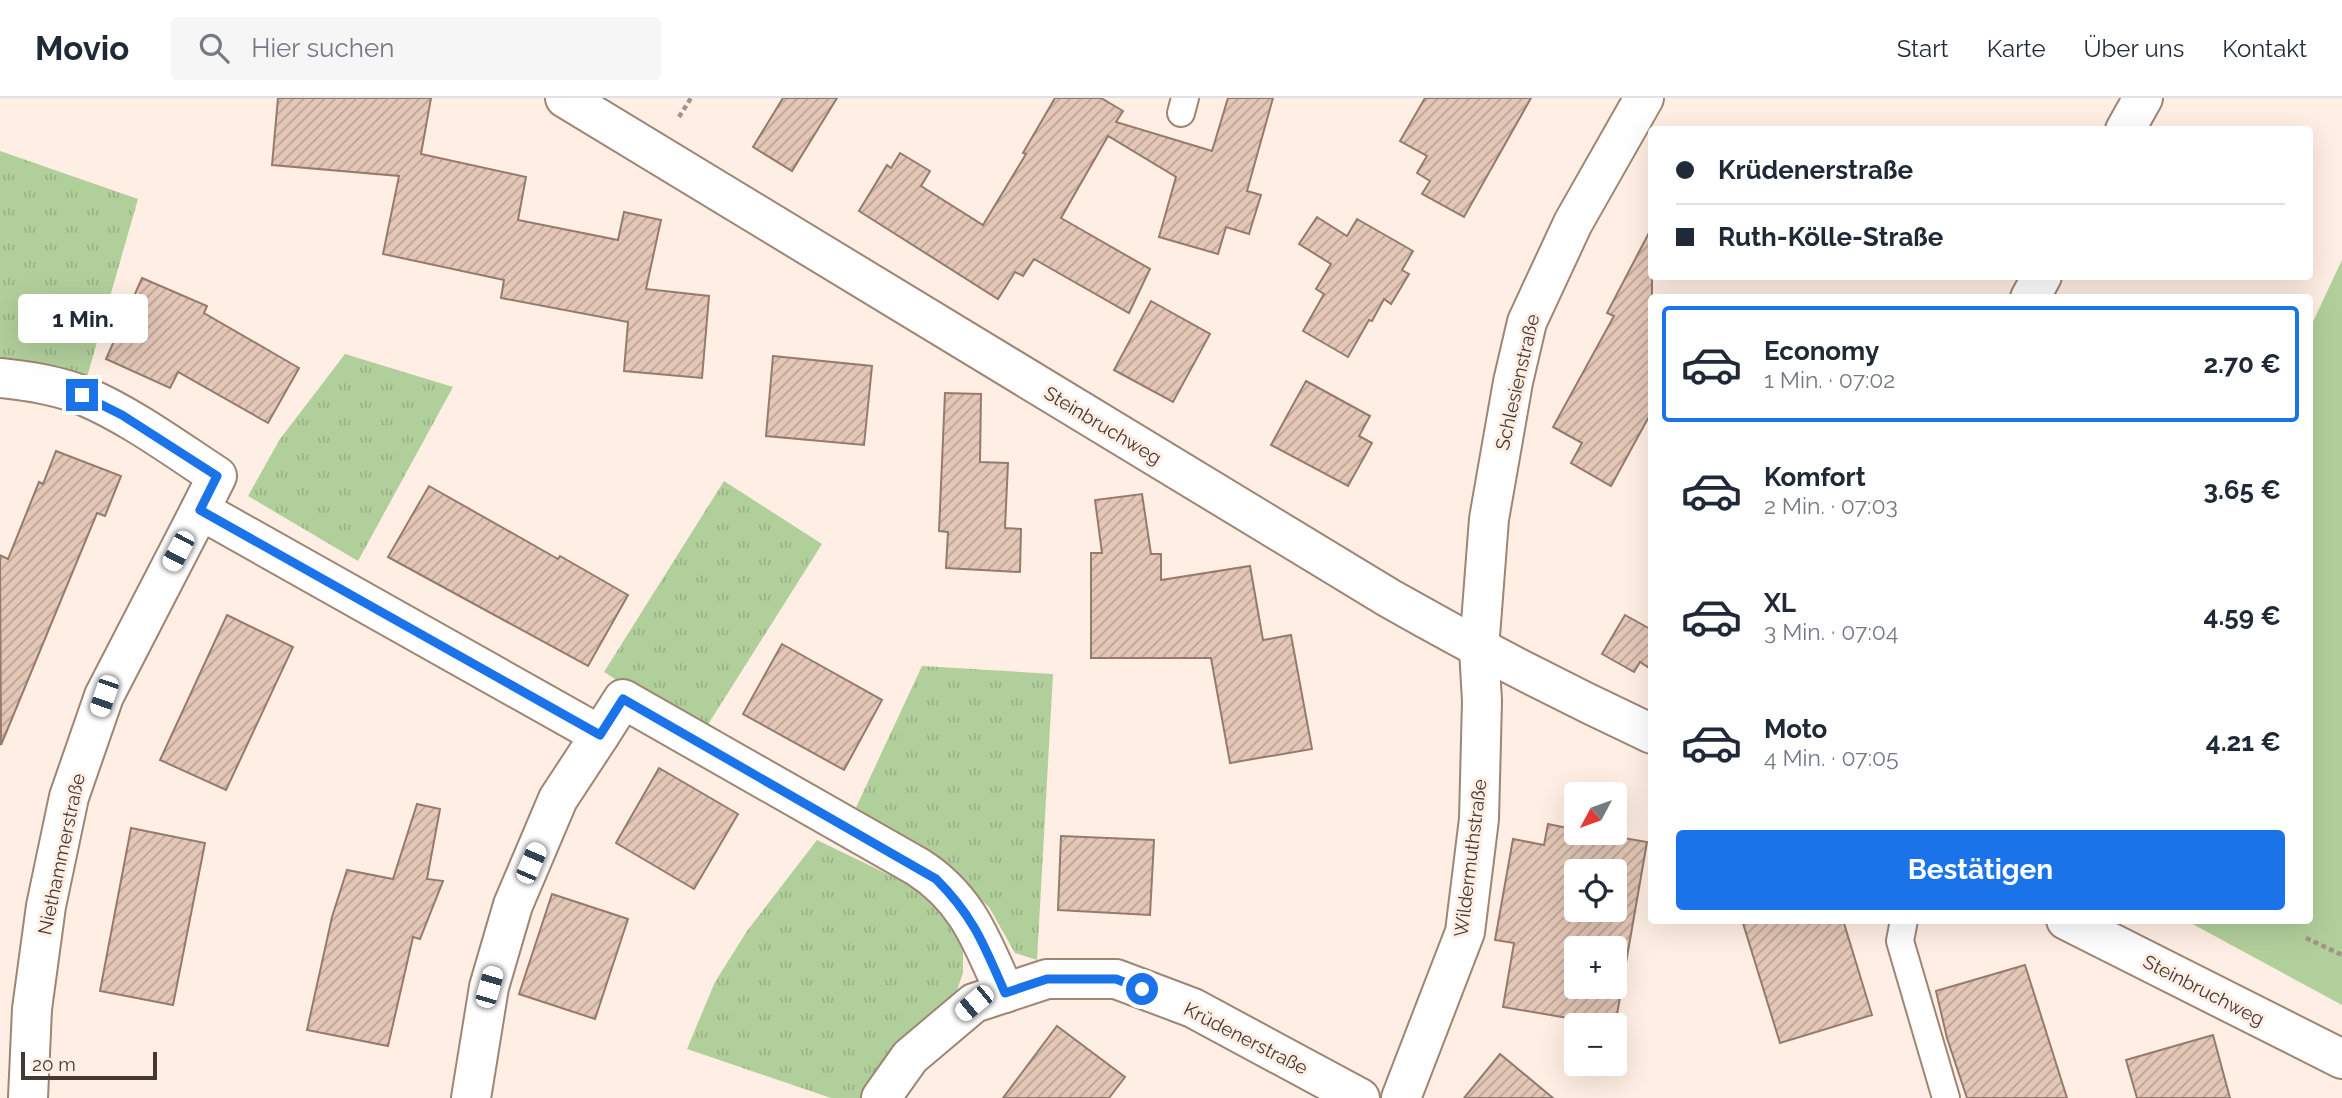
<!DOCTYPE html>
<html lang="de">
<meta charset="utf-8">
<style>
:root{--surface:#fff;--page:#f6f6f7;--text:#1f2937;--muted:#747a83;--line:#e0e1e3;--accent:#1a73e8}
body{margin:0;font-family:Raleway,sans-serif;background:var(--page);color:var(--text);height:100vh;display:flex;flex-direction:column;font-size:26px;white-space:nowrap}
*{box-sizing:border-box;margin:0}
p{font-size:23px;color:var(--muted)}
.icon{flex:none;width:38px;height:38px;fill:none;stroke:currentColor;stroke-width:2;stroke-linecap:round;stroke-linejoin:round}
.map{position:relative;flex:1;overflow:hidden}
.details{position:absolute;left:1648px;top:196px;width:665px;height:630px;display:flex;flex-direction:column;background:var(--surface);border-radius:7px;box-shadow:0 7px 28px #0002}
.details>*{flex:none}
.top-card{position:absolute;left:1648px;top:28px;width:665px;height:154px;border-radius:7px;box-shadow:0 7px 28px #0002;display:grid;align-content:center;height:154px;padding:0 28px;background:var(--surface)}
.needle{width:46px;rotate:229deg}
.buttons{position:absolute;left:1564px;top:684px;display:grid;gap:14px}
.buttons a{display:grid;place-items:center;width:63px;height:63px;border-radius:7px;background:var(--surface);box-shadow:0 7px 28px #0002;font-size:35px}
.scale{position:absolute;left:21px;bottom:18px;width:136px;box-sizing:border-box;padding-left:7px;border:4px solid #443932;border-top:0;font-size:19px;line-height:24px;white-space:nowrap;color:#443932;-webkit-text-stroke:5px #ffeee3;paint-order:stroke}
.end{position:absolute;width:32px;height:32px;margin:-16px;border:9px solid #1a73e8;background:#fff;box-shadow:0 0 0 4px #fff}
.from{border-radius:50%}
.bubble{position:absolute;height:49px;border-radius:7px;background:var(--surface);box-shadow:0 7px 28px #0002;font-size:23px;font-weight:700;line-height:49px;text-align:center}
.car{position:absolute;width:21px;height:42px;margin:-21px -10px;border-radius:9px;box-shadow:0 0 5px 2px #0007;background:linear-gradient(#fff 24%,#345 0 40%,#fff 0 76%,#345 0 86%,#fff 0)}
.top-card b{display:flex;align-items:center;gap:24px;height:66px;font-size:26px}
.top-card b+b{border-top:2px solid var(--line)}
.top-card i{width:18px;height:18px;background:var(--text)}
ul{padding:12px 0 0;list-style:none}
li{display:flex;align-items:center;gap:21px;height:116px;margin:0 14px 10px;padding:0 14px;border:4px solid transparent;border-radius:7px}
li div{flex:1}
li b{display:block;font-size:26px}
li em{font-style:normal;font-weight:700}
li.current{border-color:var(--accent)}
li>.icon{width:63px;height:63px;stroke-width:1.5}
.cta{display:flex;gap:14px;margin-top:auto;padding:14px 28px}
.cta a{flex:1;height:80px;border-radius:7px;background:var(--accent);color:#fff;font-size:28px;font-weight:700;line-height:80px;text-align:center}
header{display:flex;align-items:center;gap:42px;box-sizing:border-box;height:98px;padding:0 35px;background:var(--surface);border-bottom:2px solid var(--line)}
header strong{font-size:33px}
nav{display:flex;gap:38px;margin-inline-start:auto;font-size:24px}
.search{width:490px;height:63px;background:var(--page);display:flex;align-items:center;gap:18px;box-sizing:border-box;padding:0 24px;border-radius:7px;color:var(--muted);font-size:26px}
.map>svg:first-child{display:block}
.grass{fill:url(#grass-tufts)}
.garden{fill:#b1cf9b}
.building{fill:url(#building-hatch);stroke:#957b6d;stroke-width:2;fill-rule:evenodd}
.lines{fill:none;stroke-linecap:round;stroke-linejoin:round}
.service-casing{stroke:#9e8574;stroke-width:30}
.minor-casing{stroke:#9e8574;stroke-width:42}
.path{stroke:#a2948b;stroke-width:4.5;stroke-dasharray:5 3.5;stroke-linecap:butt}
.service{stroke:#fff;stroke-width:26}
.minor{stroke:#fff;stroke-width:38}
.route{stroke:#1a73e8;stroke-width:9}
.labels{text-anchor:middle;stroke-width:6;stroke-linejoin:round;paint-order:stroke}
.street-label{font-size:19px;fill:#443932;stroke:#ffeee3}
</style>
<header>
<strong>Movio</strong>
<div class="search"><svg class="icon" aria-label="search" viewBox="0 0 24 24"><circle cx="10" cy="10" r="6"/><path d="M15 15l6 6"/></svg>Hier suchen</div>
<nav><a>Start</a><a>Karte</a><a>Über uns</a><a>Kontakt</a></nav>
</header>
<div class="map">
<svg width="2342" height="1000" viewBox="0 0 2342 1000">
<defs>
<pattern id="grass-tufts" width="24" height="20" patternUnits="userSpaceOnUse" patternTransform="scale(1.75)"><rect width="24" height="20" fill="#b1cf9b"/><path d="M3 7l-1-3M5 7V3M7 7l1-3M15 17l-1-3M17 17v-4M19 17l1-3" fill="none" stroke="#99b286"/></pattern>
<pattern id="building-hatch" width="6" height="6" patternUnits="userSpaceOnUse" patternTransform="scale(1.75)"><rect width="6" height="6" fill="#e4c7b7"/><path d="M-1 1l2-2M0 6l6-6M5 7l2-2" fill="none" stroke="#baa395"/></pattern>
</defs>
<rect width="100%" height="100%" fill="#ffeee3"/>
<!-- grass -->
<g class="grass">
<polygon points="0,53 138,101 85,286 0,270"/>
<polygon points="345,256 453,289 358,463 248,398 280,341"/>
<polygon points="724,383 822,446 702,636 604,574"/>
<polygon points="922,568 1053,576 1037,862 1015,855 989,809 954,779 853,716"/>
<polygon points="817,742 908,786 947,818 963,841 963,875 954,901 901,946 860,1000 831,1000 687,951 715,884 747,833"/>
</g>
<!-- garden -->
<polygon class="garden" points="2342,162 2342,907 2187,823 2310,822 2310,230"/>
<!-- building -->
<g class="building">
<polygon points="278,0 431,0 421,56 526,79 518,122 618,142 624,114 661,122 646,191 709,198 702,280 624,273 628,224 501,200 504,182 383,156 399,78 272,67"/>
<polygon points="783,0 837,0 792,73 753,49"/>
<polygon points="1055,0 1101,0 1123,13 1116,24 1212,53 1228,0 1273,0 1247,93 1261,97 1249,136 1226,129 1218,156 1159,139 1176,79 1108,38 1061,120 1150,171 1129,215 1034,161 1023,178 1015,174 998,201 859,113 887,67 891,70 900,55 930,73 921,88 983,127 1026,56 1023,55"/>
<polygon points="1425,0 1531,0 1464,119 1422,96 1430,83 1417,75 1427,58 1400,43"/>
<polygon points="1317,119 1347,138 1357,121 1413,153 1402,172 1409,176 1391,206 1384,201 1372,223 1369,222 1348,259 1303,233 1324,196 1316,191 1331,166 1299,146"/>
<polygon points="1652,129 1652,313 1611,388 1571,365 1582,345 1553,329 1614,218 1607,215"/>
<polygon points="142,180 207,208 204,215 299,270 268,325 178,274 170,290 106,261"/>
<polygon points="1151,203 1210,236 1173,304 1114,272"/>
<polygon points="773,258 872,268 864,347 766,338"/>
<polygon points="1306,283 1370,318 1359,338 1372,345 1348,388 1271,347"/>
<polygon points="945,295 981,296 980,364 1008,365 1005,430 1021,431 1020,474 946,470 948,434 939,433"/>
<polygon points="56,353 121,378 105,418 97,415 1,647 0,457 8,461 39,384 43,386"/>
<polygon points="429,388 558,461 560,458 628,497 588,568 388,459"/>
<polygon points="1142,396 1151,456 1161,456 1161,482 1250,468 1263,542 1291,537 1312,651 1230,665 1211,560 1091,560 1091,455 1102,455 1095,402"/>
<polygon points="227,517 293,549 226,692 160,662"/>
<polygon points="1625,517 1652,532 1652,572 1640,564 1634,574 1602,556"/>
<polygon points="782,546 882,602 844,672 743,616"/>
<polygon points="659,670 738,716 694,791 616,745"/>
<polygon points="417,706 440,711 427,781 443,783 420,841 413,839 388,948 307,932 332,819 347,772 393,781"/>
<path d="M1548,726L1577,732V735H1595L1647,744L1615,928L1503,909L1514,845L1495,842L1513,741L1544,747ZM1577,774H1615V812H1577ZM1577,850H1615V889H1577Z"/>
<polygon points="131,730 205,745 173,907 100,893"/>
<polygon points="1061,738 1154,742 1150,817 1058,812"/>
<polygon points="552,796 628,821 595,921 519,896"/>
<polygon points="1742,822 1843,822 1872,917 1780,945"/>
<polygon points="2025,867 2067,1000 1967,1000 1947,940 1936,893"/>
<polygon points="1057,928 1125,979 1109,1000 1003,1000"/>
<polygon points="2213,937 2230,1000 2137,1000 2126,962"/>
<polygon points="1500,956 1553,1000 1464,1000"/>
</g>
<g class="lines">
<!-- service casing -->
<g class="service-casing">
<g id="service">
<polyline points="1181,15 1185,0"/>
<polyline points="1904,822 1900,843 1946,1000"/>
</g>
</g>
<!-- minor casing -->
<g class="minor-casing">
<g id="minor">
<path d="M565,0L1389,500C1475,549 1562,594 1652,636"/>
<polyline points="2125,32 2143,0"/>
<polyline points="2030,200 2042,178"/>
<path d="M0,280C28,283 57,287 84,298C131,318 174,350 217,378L200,412L600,637L623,601L918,769C968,801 982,844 1005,895"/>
<polyline points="2066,822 2342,961"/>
<polyline points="28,1000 32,911 46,808 69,699 104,598 200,412"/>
<polyline points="471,1000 489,889 513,807 558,701 600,637"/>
<polyline points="881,1000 910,959 974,905 1047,881 1116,881 1193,910 1360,1000"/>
<polyline points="1401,1000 1465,834 1479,721 1482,603 1479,551 1489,421 1513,284 1527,224 1573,125 1644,0"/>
</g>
</g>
<!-- path -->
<g class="path">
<polyline points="679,19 691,0"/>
<polyline points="2306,840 2342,857"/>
</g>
<!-- service -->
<use href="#service" class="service"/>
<!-- minor -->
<use href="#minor" class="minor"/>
</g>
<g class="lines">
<!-- route -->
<path class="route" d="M82,297L122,317L217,378L200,412L600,637L623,601L936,781C974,819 984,847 1005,895L1047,881H1116L1142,891"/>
</g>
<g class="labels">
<!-- street labels -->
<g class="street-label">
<text transform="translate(1517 284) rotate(-77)" y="7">Schlesienstraße</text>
<text transform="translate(1103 327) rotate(31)" y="7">Steinbruchweg</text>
<text transform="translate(61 756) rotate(-78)" y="7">Niethammerstraße</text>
<text transform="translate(1470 760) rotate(-83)" y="7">Wildermuthstraße</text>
<text transform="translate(2204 892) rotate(27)" y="7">Steinbruchweg</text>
<text transform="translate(1246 940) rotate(27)" y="7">Krüdenerstraße</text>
</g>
</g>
</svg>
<div class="buttons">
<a><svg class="needle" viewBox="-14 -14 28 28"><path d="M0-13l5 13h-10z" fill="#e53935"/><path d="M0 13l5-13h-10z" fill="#747a83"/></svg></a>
<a><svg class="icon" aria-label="locate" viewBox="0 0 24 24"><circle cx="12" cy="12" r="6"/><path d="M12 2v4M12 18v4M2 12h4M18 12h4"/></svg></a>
<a>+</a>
<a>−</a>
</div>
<div class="scale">20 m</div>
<i class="end from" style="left:1142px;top:891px"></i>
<i class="end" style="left:82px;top:297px"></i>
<div class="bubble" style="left:18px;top:196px;width:130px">1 Min.</div>
<i class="car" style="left:178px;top:453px;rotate:208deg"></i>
<i class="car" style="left:104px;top:598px;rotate:199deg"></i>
<i class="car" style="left:531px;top:765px;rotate:23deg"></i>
<i class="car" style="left:489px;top:889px;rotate:16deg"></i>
<i class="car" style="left:974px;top:905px;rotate:230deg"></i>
<div class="top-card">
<b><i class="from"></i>Krüdenerstraße</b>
<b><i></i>Ruth-Kölle-Straße</b>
</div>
<section class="details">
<ul>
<li class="current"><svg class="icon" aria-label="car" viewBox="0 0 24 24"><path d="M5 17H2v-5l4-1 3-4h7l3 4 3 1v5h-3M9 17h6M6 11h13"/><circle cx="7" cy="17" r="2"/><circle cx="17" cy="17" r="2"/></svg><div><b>Economy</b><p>1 Min. · 07:02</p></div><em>2.70 €</em></li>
<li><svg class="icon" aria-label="car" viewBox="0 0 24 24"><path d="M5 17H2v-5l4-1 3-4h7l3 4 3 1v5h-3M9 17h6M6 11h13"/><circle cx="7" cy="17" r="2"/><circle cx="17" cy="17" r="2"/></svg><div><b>Komfort</b><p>2 Min. · 07:03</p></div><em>3.65 €</em></li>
<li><svg class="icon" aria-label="car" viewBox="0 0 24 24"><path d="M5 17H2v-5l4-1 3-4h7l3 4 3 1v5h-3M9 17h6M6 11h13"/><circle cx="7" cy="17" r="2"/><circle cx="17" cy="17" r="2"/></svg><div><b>XL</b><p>3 Min. · 07:04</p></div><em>4.59 €</em></li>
<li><svg class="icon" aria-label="car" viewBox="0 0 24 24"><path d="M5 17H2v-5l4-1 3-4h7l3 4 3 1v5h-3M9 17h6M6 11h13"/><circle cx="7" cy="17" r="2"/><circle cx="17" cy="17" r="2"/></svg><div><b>Moto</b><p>4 Min. · 07:05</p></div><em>4.21 €</em></li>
</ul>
<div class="cta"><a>Bestätigen</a></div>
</section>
</div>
